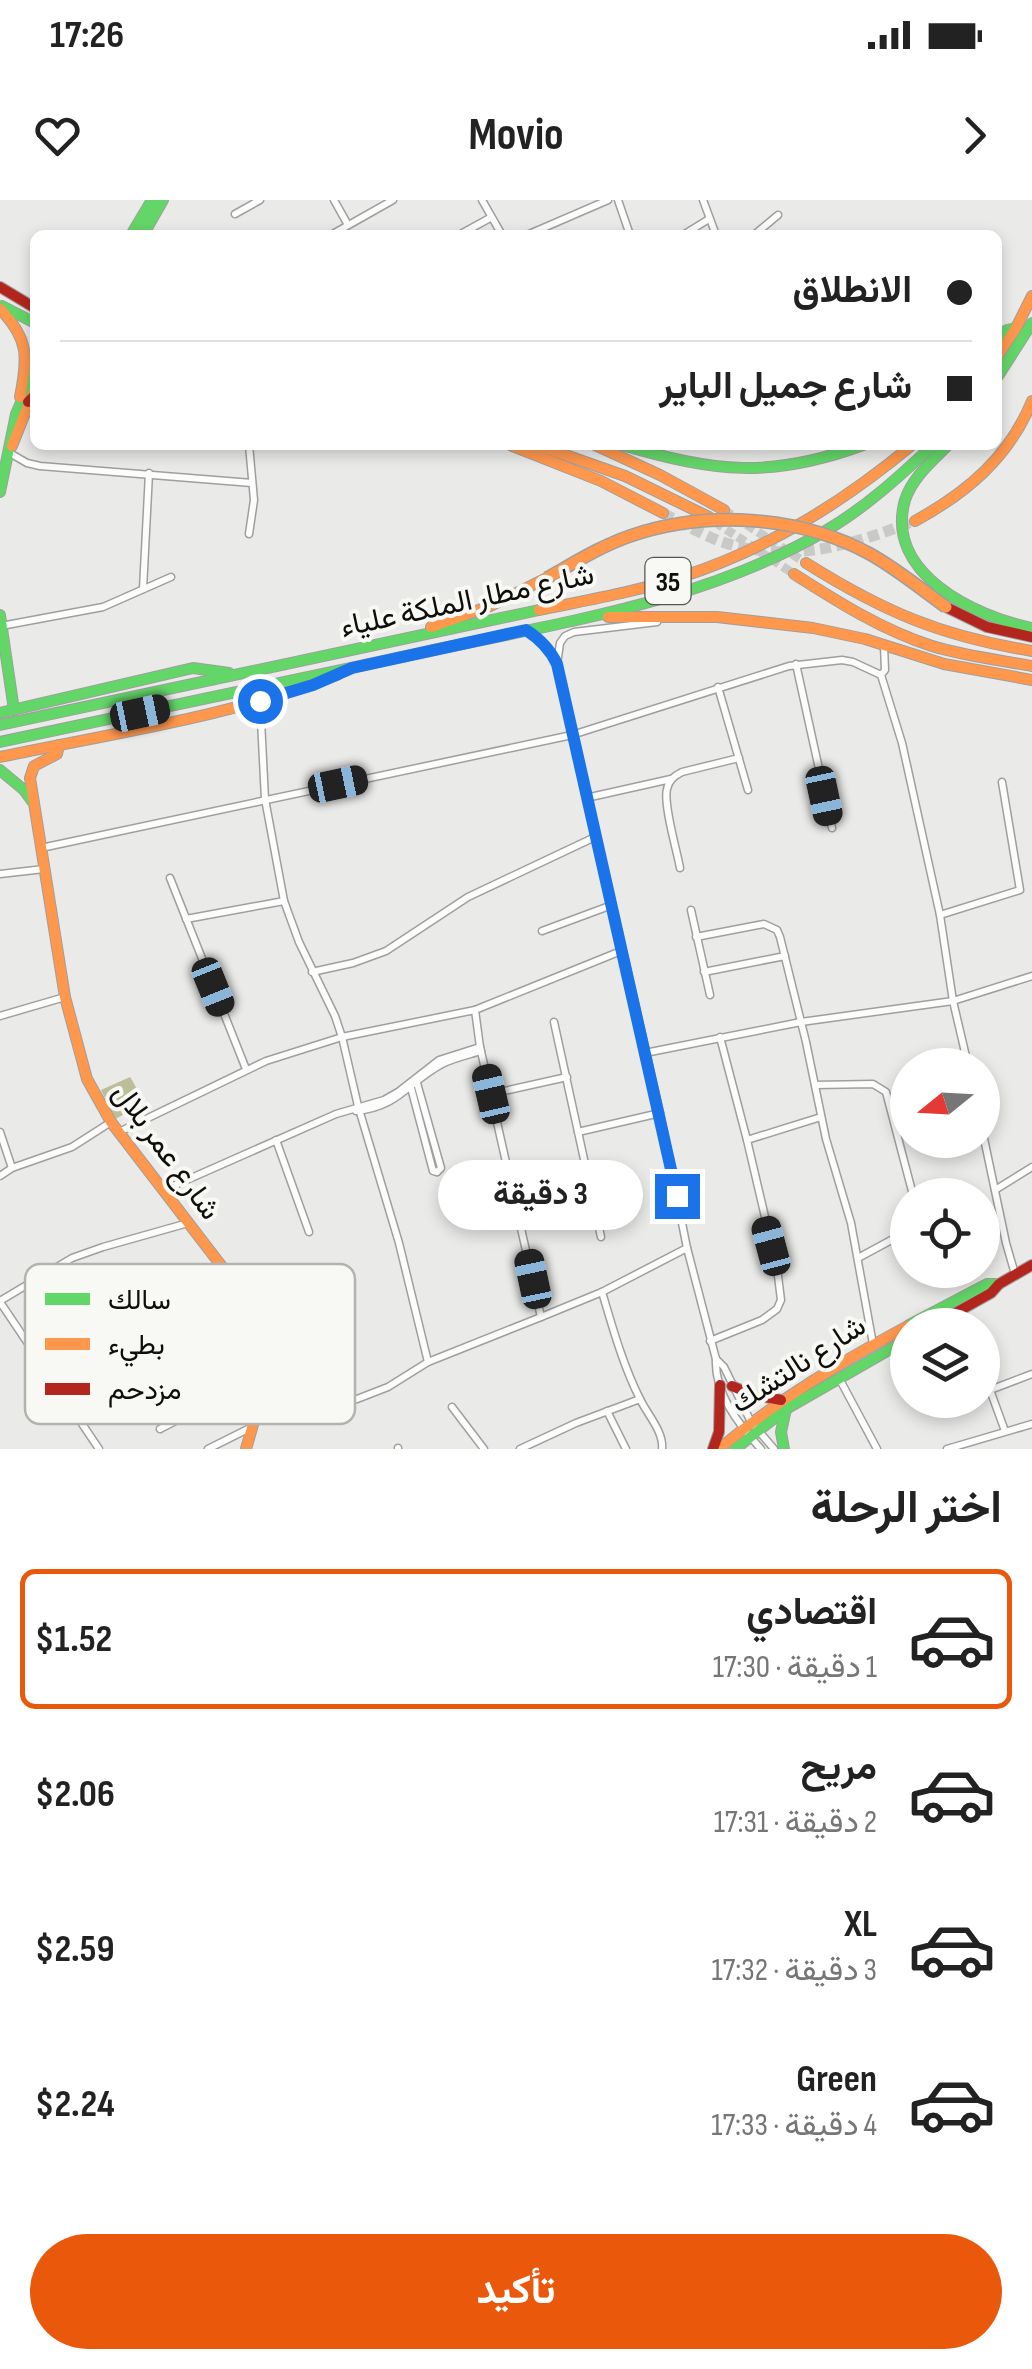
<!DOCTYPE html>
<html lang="ar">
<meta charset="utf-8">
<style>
:root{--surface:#fff;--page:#f6f6f6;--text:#222;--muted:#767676;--line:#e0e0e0;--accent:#ea580c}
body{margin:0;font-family:"Sofia Sans Condensed",Vazirmatn,sans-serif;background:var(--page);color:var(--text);direction:rtl;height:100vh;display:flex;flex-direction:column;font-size:38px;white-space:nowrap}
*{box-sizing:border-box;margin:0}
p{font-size:32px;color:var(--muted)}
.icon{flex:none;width:55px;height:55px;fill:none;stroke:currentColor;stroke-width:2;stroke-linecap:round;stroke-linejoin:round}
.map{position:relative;height:1249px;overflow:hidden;direction:ltr}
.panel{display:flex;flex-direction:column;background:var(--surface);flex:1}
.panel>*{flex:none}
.guide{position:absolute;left:30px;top:30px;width:972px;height:220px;border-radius:15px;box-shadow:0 5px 15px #0003;direction:rtl;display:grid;align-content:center;height:220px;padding:0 30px;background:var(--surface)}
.needle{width:65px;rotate:252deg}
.tools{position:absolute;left:890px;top:848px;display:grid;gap:20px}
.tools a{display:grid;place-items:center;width:110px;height:110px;border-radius:50%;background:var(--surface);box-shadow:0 5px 15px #0003;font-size:50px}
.end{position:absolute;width:45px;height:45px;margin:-22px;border:12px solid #1a73e8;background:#fff;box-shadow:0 0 0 5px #fff}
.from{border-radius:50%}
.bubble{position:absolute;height:70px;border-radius:35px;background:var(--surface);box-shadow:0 5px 15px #0003;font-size:32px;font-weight:700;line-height:70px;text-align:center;direction:rtl}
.car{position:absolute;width:30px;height:60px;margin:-30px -15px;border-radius:12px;box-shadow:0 0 8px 2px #0007;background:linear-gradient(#222 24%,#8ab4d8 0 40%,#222 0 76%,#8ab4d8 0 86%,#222 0)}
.guide b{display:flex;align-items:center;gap:35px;height:95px;font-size:38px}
.guide b+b{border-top:2px solid var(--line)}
.guide i{width:25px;height:25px;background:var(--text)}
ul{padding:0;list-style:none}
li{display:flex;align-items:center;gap:30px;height:140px;margin:0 20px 15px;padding:0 10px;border:5px solid transparent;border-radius:15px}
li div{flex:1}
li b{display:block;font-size:38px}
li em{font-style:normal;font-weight:700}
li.current{border-color:var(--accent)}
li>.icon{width:90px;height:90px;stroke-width:1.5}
h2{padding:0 30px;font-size:45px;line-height:120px}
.primary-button{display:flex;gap:20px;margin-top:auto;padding:20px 30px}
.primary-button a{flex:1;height:115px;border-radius:60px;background:var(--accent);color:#fff;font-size:40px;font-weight:700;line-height:115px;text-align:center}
.status{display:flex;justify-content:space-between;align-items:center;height:70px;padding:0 50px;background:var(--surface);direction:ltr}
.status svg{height:28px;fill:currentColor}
header{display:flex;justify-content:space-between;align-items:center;height:130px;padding:0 30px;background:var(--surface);font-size:45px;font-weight:700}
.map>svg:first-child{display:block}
.water{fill:#bcbe9a}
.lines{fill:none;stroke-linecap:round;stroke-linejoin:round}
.primary-tunnel{stroke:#c9c9c8;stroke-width:9;stroke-dasharray:9 4.5;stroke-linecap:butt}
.highway-tunnel{stroke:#c9c9c8;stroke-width:11;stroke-dasharray:11 5.5;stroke-linecap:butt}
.street-casing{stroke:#9f9f9e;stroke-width:9}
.fast-casing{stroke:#9f9f9e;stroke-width:12}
.slow-casing{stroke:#9f9f9e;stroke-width:12}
.jam-casing{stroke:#9f9f9e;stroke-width:12}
.street{stroke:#fcfcfc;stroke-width:6}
.fast{stroke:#63d668;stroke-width:10}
.slow{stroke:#ff974d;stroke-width:10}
.jam{stroke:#b3261e;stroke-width:10}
.slow-bridge-casing{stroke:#9f9f9e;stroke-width:14;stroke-linecap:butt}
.slow-bridge{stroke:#ff974d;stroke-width:11}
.route{stroke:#1a73e8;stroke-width:12}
.labels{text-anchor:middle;stroke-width:8;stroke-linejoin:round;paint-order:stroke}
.shield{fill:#f8f8f5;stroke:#545453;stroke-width:2.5}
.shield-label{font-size:28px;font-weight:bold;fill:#0e0e0d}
.street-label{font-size:30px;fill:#0e0e0d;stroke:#f8f8f5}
.key{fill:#f8f8f5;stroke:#b2b2af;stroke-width:2.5}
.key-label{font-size:28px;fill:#0e0e0d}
</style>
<div class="status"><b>17:26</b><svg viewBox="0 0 49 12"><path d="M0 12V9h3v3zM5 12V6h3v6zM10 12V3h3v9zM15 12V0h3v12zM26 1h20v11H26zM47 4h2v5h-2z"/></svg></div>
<header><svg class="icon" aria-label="forward" viewBox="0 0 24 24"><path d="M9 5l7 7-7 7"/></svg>Movio<svg class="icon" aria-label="heart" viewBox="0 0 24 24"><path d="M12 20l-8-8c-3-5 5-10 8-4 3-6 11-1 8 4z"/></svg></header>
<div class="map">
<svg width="1032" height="1249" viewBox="0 0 1032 1249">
<rect width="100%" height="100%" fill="#eaeae9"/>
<!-- water -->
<path class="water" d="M130,877C146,901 138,908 115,919L101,890Z"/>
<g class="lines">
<!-- primary-tunnel -->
<g class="primary-tunnel">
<polyline points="724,310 806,363"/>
<polyline points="715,322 794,374"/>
</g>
<!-- highway-tunnel -->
<path class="highway-tunnel" d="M663,313C681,323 700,333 719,341C786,364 848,347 911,322"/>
<!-- street casing -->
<g class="street-casing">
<g id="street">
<polyline points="334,0 348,25"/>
<polyline points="482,0 502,35"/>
<polyline points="618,0 630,35"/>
<polyline points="703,0 716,35"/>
<polyline points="235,14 260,0"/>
<polyline points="331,35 393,0"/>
<polyline points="459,35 490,18"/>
<polyline points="527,35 608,0"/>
<polyline points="683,35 709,19"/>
<polyline points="754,35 778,15"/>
<polyline points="249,245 254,300 249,334"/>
<polyline points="8,252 27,263 40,266 252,283"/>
<polyline points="143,389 149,273"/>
<path d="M657,422L574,432L565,436L560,443L557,464L660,913L687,1048L716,1159C714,1193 739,1225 761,1249"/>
<polyline points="1,426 103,407 171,377"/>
<polyline points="529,432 546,447 557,463"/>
<polyline points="796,464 832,628"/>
<polyline points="881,475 902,543 940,715"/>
<polyline points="718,487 748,590"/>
<polyline points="260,501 265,599 284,701 299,742 335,816 342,837 358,906 399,1043 428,1162"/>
<polyline points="586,598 671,579"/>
<polyline points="41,648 572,535 789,466 842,460 853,462 881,475 885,470 884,446"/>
<path d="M680,668C677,651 663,604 667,589C669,580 674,576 682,572L739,558"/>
<polyline points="0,674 44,669"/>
<polyline points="170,678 246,869"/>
<polyline points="691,710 710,795"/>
<polyline points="186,719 284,701"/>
<polyline points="542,731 612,705"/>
<polyline points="696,737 764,724 777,730 780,737 806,842 826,939 851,1023 873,1144"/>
<polyline points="312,772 353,763 386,751 468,697 595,637"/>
<polyline points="704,772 785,756"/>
<polyline points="0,816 65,797"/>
<polyline points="554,822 601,1037"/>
<polyline points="645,853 801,822 953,801 1032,776"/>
<polyline points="968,865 953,801 940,715 1020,690 1002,582"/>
<polyline points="417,883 441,968 437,972"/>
<polyline points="410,884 433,971 437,972"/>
<polyline points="815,885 873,884 886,892 913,995"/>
<polyline points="491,894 567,877"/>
<path d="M356,911C399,907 408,882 442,864C454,858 468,855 481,851"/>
<polyline points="982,929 1006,1043 1015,1074"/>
<polyline points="0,932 12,968 0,976"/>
<polyline points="119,932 266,861 342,837 475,810"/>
<polyline points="578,932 660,913"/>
<polyline points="276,940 309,1032"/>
<polyline points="747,940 821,917"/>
<polyline points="12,968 72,947 111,922"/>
<polyline points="164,990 336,914 384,900 398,892 439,860 480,847"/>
<polyline points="995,990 1032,967"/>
<polyline points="858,1058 908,1031"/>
<path d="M602,1092C613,1129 623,1165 640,1199C647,1214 664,1232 662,1249"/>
<polyline points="0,1101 72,1058 103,1047 188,1023"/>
<polyline points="0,1102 99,1249"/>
<polyline points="960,1111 965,1125"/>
<polyline points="541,1117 602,1092 687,1048"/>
<polyline points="710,1141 762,1120 777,1109 781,1100 777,1068 747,940 720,837"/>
<polyline points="716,1159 724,1167 751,1222 774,1249"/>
<polyline points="982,1168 1005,1231"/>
<polyline points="839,1178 877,1249"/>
<polyline points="982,1193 1032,1174"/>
<polyline points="951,1204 962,1200"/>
<polyline points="259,1206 303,1207 357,1199 388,1187 428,1162 541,1117 480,847 475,810 621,751"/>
<polyline points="452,1207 484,1249"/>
<polyline points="607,1211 626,1249"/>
<polyline points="160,1229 262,1176"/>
<polyline points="398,1248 398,1249"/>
<polyline points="208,1249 252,1227"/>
<polyline points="520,1249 576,1223 640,1199"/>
<polyline points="947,1249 1032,1224"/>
</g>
</g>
<!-- fast casing -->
<g class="fast-casing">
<g id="fast">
<polyline points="131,35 152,0"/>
<polyline points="143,35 163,0"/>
<polyline points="2,106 35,123"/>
<polyline points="998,138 1007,130 1016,128"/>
<polyline points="998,176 1032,123"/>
<path d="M622,245C715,272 770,279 863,245"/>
<path d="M948,245C932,261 912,278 905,300C884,373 975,417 1032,428"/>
<polyline points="0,292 16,214 35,171"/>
<polyline points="0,415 14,510"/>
<polyline points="0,513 193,468 229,473"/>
<polyline points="0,525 539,410"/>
<path d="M0,542C139,513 277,484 415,454C555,423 701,404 827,330C866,307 900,276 933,245"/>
<polyline points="0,570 24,590 32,601"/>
<polyline points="909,1125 987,1084 999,1084"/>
<polyline points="735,1249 786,1209 908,1139"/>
<polyline points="784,1249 781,1232 786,1209"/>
</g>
</g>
<!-- slow casing -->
<g class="slow-casing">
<g id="slow">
<path d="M0,109C29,139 28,157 20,197"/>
<polyline points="998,155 1016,128 1032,96"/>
<polyline points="510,245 601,281 663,313"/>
<polyline points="537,245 625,276 709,317"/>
<polyline points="595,245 660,275 724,310"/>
<polyline points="12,246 35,188"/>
<path d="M915,321C968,292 1009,257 1032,201"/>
<path d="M806,363C884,412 941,436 1032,451"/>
<path d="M794,374C838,402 882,430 932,446C965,456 999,460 1032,466"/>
<path d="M539,410C587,400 635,392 681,377C768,349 842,303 912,245"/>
<polyline points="608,417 717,417 813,428 865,439 944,464 1032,480"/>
<polyline points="431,427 490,406 547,378"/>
<path d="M59,545L57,554L34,566L30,578L65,797L87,879L111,922L243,1094C248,1103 255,1112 259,1122C274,1162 257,1210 246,1249"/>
<path d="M0,557C113,533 229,517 337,475"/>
<path d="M719,1249C777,1200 841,1162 908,1126"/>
</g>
</g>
<!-- jam casing -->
<g class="jam-casing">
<g id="jam">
<polyline points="0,87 35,108"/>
<polyline points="28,202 35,195"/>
<polyline points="946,407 987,427 1032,437"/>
<polyline points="934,1125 991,1093 999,1084 1032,1065"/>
<polyline points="732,1186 750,1194 781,1200"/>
<polyline points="713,1249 719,1232 720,1185"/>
</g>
</g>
<!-- street -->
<use href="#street" class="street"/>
<!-- fast -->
<use href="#fast" class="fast"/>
<!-- slow -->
<use href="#slow" class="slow"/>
<!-- jam -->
<use href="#jam" class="jam"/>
<!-- slow-bridge casing -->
<g class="slow-bridge-casing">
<path id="slow-bridge" d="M547,378C574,363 601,346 630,336C706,310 799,315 870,354C897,369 921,389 946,407"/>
</g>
<!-- slow-bridge -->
<use href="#slow-bridge" class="slow-bridge"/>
</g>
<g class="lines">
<!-- route -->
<path class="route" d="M260,501L313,485L352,468L526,430C540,439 550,449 557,464L677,996"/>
</g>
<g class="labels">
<!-- shield labels -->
<rect class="shield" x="645.5" y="358" width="45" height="46" rx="8"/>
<g class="shield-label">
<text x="668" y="391">35</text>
</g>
<!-- street labels -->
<g class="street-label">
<text transform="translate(467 400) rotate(-12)" y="10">شارع مطار الملكة علياء</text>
<text transform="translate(167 951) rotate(54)" y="10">شارع عمر بلال</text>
<text transform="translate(798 1164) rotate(-33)" y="10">شارع نالتشك</text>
</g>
</g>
<!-- legend -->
<rect x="25" y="1064" width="330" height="160" rx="15" class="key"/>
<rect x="45" y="1093" width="45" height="12" fill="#63d668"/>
<rect x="45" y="1138" width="45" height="12" fill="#ff974d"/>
<rect x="45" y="1183" width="45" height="12" fill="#b3261e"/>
<g class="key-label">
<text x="108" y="1109">سالك</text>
<text x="108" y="1154">بطيء</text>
<text x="108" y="1199">مزدحم</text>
</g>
</svg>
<div class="tools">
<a><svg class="needle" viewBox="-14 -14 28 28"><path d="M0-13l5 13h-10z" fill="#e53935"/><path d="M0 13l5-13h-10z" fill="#767676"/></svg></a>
<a><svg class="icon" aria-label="locate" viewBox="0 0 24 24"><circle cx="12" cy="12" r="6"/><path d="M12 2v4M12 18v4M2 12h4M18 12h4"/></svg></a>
<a><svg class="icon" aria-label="layers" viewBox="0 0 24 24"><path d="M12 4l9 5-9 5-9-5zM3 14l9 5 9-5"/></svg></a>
</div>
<i class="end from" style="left:260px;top:501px"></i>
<i class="end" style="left:677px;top:996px"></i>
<div class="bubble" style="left:438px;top:960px;width:205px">3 دقيقة</div>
<i class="car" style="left:140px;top:513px;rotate:78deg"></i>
<i class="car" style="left:338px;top:584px;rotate:78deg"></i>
<i class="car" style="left:824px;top:596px;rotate:168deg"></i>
<i class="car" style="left:213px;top:787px;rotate:158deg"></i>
<i class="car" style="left:491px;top:894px;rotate:347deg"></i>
<i class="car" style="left:771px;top:1046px;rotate:345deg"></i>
<i class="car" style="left:533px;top:1079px;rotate:348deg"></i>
<div class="guide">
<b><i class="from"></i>الانطلاق</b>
<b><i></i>شارع جميل الباير</b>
</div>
</div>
<section class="panel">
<h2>اختر الرحلة</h2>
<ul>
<li class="current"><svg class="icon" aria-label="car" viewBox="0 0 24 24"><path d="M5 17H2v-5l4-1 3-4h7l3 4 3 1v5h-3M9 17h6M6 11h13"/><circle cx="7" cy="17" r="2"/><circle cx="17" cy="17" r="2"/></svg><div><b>اقتصادي</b><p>1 دقيقة · 17:30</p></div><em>$1.52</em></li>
<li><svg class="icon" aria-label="car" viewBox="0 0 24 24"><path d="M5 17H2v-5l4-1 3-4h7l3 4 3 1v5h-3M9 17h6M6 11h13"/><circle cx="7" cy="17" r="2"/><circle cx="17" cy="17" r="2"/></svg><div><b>مريح</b><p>2 دقيقة · 17:31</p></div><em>$2.06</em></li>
<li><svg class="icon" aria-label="car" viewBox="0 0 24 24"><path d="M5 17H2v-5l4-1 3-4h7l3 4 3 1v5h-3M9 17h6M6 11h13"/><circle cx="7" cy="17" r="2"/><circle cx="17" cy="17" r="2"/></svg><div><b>XL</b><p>3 دقيقة · 17:32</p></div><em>$2.59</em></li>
<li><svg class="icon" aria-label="car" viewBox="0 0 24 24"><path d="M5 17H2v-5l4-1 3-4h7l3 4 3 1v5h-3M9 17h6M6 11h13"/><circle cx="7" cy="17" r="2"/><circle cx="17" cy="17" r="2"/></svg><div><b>Green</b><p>4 دقيقة · 17:33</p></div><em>$2.24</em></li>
</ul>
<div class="primary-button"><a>تأكيد</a></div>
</section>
